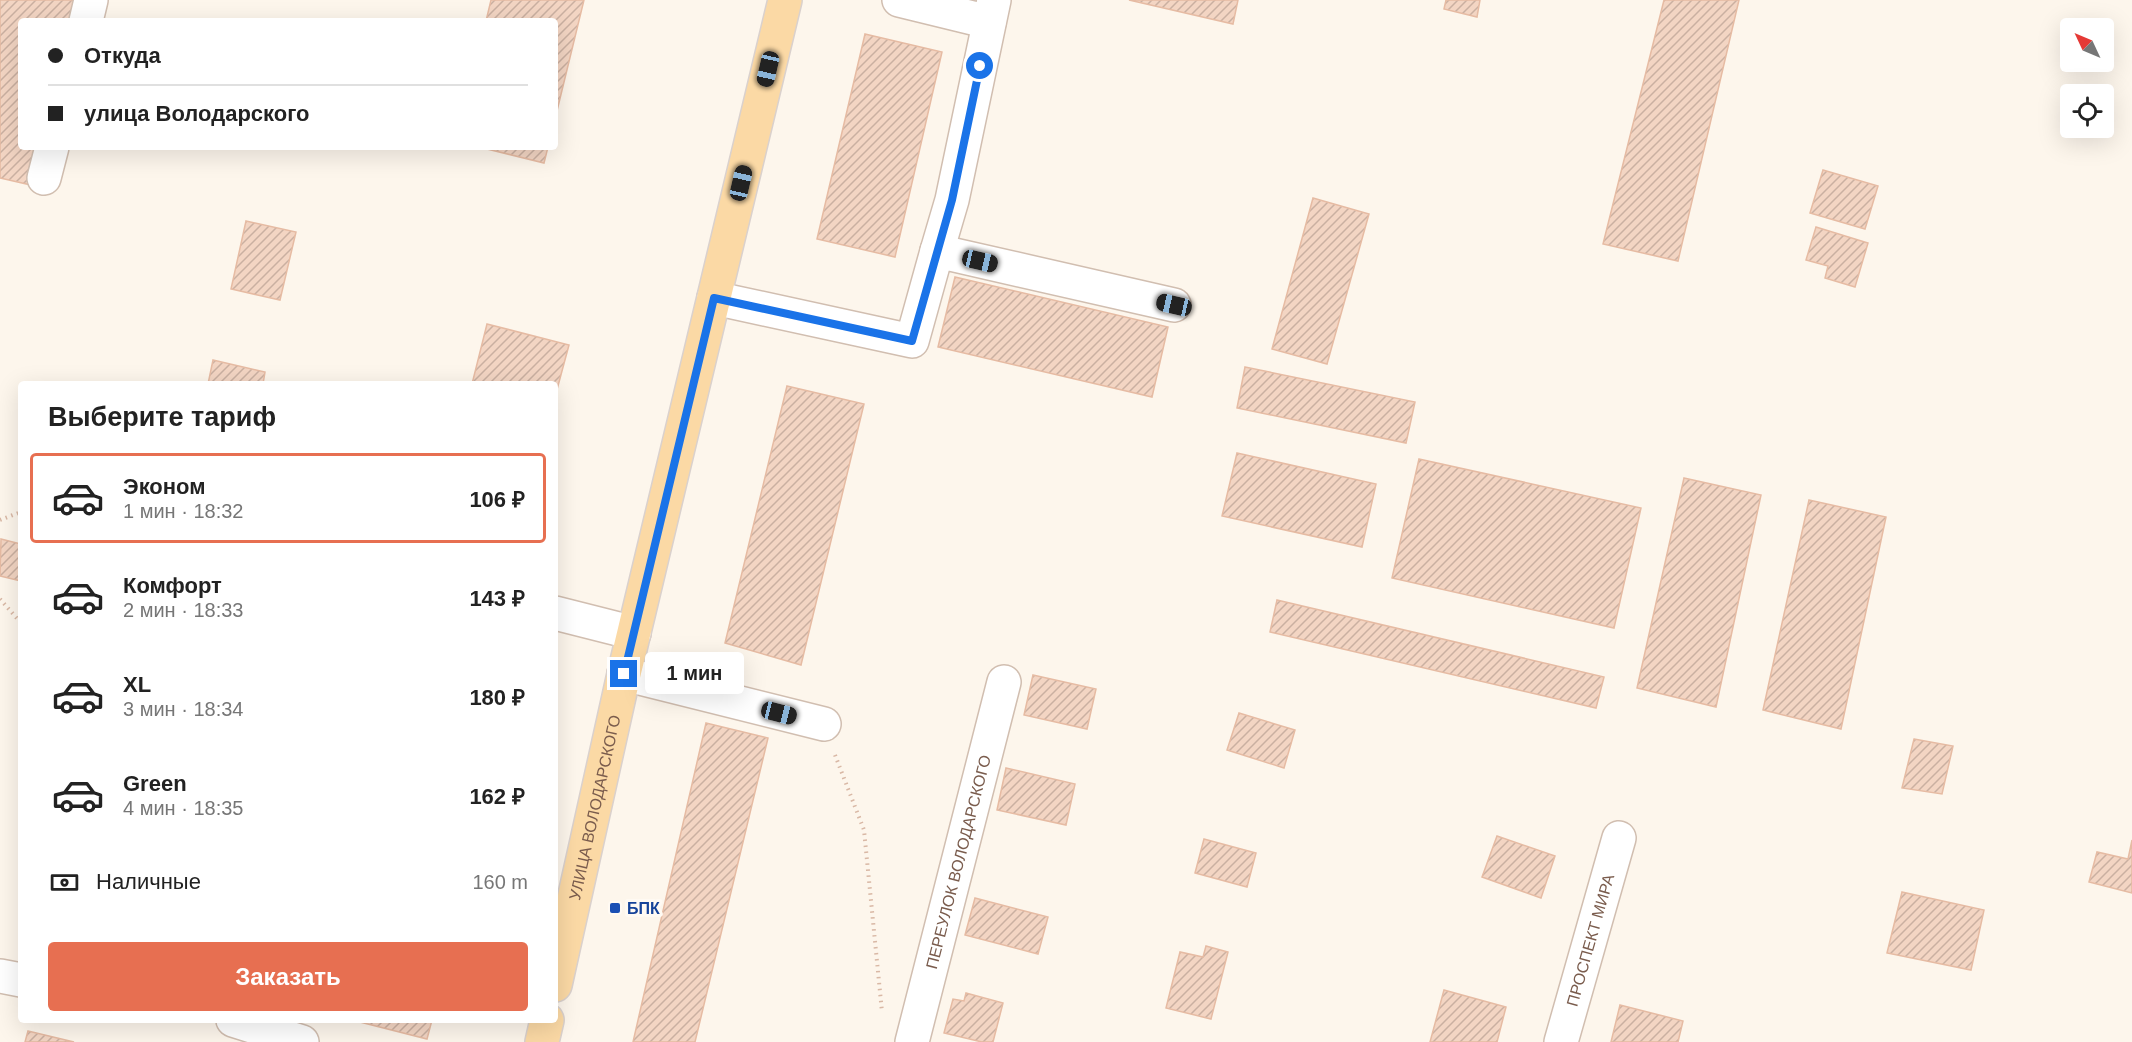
<!DOCTYPE html>
<html lang="ru">
<meta charset="utf-8">
<style>
:root{--surface:#fff;--page:#f6f6f6;--text:#222;--muted:#767676;--line:#e0e0e0;--accent:#e76f51}
body{margin:0;font-family:Helvetica,sans-serif;background:var(--page);color:var(--text);height:100vh;display:flex;flex-direction:column;font-size:22px;white-space:nowrap}
*{box-sizing:border-box;margin:0}
p{font-size:20px;color:var(--muted)}
.icon{flex:none;width:33px;height:33px;fill:none;stroke:currentColor;stroke-width:2;stroke-linecap:round;stroke-linejoin:round}
.map{position:relative;flex:1;overflow:hidden}
.panel{position:absolute;left:18px;top:381px;width:540px;height:642px;display:flex;flex-direction:column;background:var(--surface);border-radius:6px;box-shadow:0 6px 24px #0002}
.panel>*{flex:none}
.guide{position:absolute;left:18px;top:18px;width:540px;height:132px;border-radius:6px;box-shadow:0 6px 24px #0002;display:grid;align-content:center;height:132px;padding:0 30px;background:var(--surface)}
.needle{width:39px;rotate:314deg}
.buttons{position:absolute;left:2060px;top:18px;display:grid;gap:12px}
.buttons a{display:grid;place-items:center;width:54px;height:54px;border-radius:6px;background:var(--surface);box-shadow:0 6px 24px #0002;font-size:30px}
.end{position:absolute;width:27px;height:27px;margin:-14px;border:8px solid #1a73e8;background:#fff;box-shadow:0 0 0 3px #fff}
.from{border-radius:50%}
.bubble{position:absolute;height:42px;border-radius:6px;background:var(--surface);box-shadow:0 6px 24px #0002;font-size:20px;font-weight:700;line-height:42px;text-align:center}
.car{position:absolute;width:18px;height:36px;margin:-18px -9px;border-radius:8px;box-shadow:0 0 4px 2px #0007;background:linear-gradient(#222 24%,#8ab4d8 0 40%,#222 0 76%,#8ab4d8 0 86%,#222 0)}
.guide b{display:flex;align-items:center;gap:21px;height:57px;font-size:22px}
.guide b+b{border-top:2px solid var(--line)}
.guide i{width:15px;height:15px;background:var(--text)}
ul{padding:0;list-style:none}
li{display:flex;align-items:center;gap:18px;height:90px;margin:0 12px 9px;padding:0 18px;border:3px solid transparent;border-radius:6px}
li div{flex:1}
li b{display:block;font-size:22px}
li em{font-style:normal;font-weight:700}
li.current{border-color:var(--accent)}
li>.icon{width:54px;height:54px;stroke-width:1.5}
h2{padding:0 30px;font-size:27px;line-height:72px}
.pay{display:flex;align-items:center;gap:15px;height:66px;padding:0 30px;font-size:22px}
.pay p{margin-inline-start:auto}
.button{display:flex;gap:12px;margin-top:auto;padding:12px 30px}
.button a{flex:1;height:69px;border-radius:6px;background:var(--accent);color:#fff;font-size:24px;font-weight:700;line-height:69px;text-align:center}
.map>svg:first-child{display:block}
.building{fill:url(#building-hatch);stroke:#e6bba3;stroke-width:1.5}
.lines{fill:none;stroke-linecap:round;stroke-linejoin:round}
.minor-casing{stroke:#d1beb0;stroke-width:36}
.major-casing{stroke:#dad1cd;stroke-width:36}
.path{stroke:#d9b8a5;stroke-width:4;stroke-dasharray:1.5 4.5;stroke-linecap:butt}
.minor{stroke:#fff;stroke-width:33}
.major{stroke:#fbd9a5;stroke-width:33}
.route{stroke:#1a73e8;stroke-width:8}
.transit-dot{fill:#1a4fb4;stroke:#fffaf3;stroke-width:2}
.labels{text-anchor:middle;stroke-width:6;stroke-linejoin:round;paint-order:stroke}
.street-label{font-size:16px;fill:#7a5c4d;stroke:#fffaf3}
.transit-label{font-size:16px;font-weight:bold;fill:#164399;stroke:#fffaf3;text-anchor:start}
</style>
<div class="map">
<svg width="2132" height="1042" viewBox="0 0 2132 1042">
<defs>
<pattern id="building-hatch" width="6" height="6" patternUnits="userSpaceOnUse" patternTransform="scale(1.5)"><rect width="6" height="6" fill="#f3d5c3"/><path d="M-1 1l2-2M0 6l6-6M5 7l2-2" fill="none" stroke="#cab0a1"/></pattern>
</defs>
<rect width="100%" height="100%" fill="#fdf6ec"/>
<!-- building -->
<g class="building">
<polygon points="0,0 76,0 71,21 21,21 21,147 40,147 31,185 0,178"/>
<polygon points="491,0 584,0 555,119 555,21 486,21"/>
<polygon points="1129,0 1238,0 1233,24"/>
<polygon points="1446,0 1480,0 1477,17 1444,9"/>
<polygon points="1664,0 1739,0 1678,261 1603,244"/>
<polygon points="865,34 942,52 895,257 817,239"/>
<polygon points="479,147 548,147 544,163"/>
<polygon points="1823,170 1878,186 1865,229 1810,213"/>
<polygon points="1313,198 1369,214 1327,364 1272,349"/>
<polygon points="246,221 296,232 280,300 231,289"/>
<polygon points="1816,227 1868,243 1855,287 1825,278 1828,266 1806,260"/>
<polygon points="955,277 1168,327 1152,397 938,347"/>
<polygon points="487,324 569,345 555,397 555,384 472,384"/>
<polygon points="213,360 265,372 263,384 208,384"/>
<polygon points="1245,367 1415,402 1406,443 1237,408"/>
<polygon points="787,386 864,404 801,665 725,643"/>
<polygon points="1237,453 1376,484 1362,547 1222,516"/>
<polygon points="1419,459 1641,508 1614,628 1392,578"/>
<polygon points="1684,478 1761,495 1716,707 1637,688"/>
<polygon points="1809,500 1886,517 1841,729 1763,710"/>
<polygon points="1,539 21,544 21,581 0,576"/>
<polygon points="1277,600 1604,677 1596,708 1270,632"/>
<polygon points="1033,675 1096,689 1087,729 1024,715"/>
<polygon points="1239,713 1295,730 1284,768 1227,750"/>
<polygon points="706,723 768,738 695,1042 633,1042"/>
<polygon points="1914,739 1953,746 1942,794 1902,788"/>
<polygon points="1006,768 1075,784 1066,825 997,810"/>
<polygon points="1497,836 1555,856 1541,898 1482,877"/>
<polygon points="1204,839 1256,853 1247,887 1195,873"/>
<polygon points="2132,840 2132,893 2089,882 2097,852 2128,859"/>
<polygon points="1902,892 1984,910 1971,970 1887,953"/>
<polygon points="975,898 1048,917 1038,954 965,935"/>
<polygon points="1206,946 1228,952 1211,1019 1166,1008 1180,952 1203,957"/>
<polygon points="1444,990 1506,1007 1497,1042 1430,1042"/>
<polygon points="966,993 1003,1003 993,1042 982,1042 944,1033 953,999 964,1001"/>
<polygon points="1620,1005 1683,1021 1678,1042 1611,1042"/>
<polygon points="352,1020 432,1020 427,1039"/>
<polygon points="28,1031 74,1042 25,1042"/>
</g>
<g class="lines">
<!-- minor casing -->
<g class="minor-casing">
<g id="minor">
<polyline points="899,0 989,22"/>
<polyline points="86,21 91,0"/>
<polyline points="44,178 52,147"/>
<polyline points="937,251 952,200 994,0"/>
<polyline points="714,298 912,341 937,251 1174,305"/>
<polyline points="555,613 634,633"/>
<polyline points="624,674 824,724"/>
<polyline points="0,976 21,980"/>
<polyline points="233,1020 302,1042"/>
<path id="s1" d="M912,1042L1004,682"/>
<path id="s2" d="M1561,1042L1619,838"/>
</g>
</g>
<!-- major casing -->
<g class="major-casing">
<g id="major">
<path id="s3" d="M555,985L624,674L785,0"/>
<polyline points="542,1042 547,1020"/>
</g>
</g>
<!-- path -->
<g class="path">
<polyline points="0,520 21,512"/>
<polyline points="0,599 21,623"/>
<polyline points="835,755 864,830 882,1012"/>
</g>
<!-- minor -->
<use href="#minor" class="minor"/>
<!-- major -->
<use href="#major" class="major"/>
</g>
<g class="lines">
<!-- route -->
<polyline class="route" points="624,674 714,298 912,341 952,200 980,66"/>
</g>
<!-- markers -->
<rect class="transit-dot" x="609" y="902" width="12" height="12" rx="3"/>
<g class="labels">
<!-- street labels -->
<g class="street-label">
<text dy="6" stroke="none"><textPath href="#s3" startOffset="182">УЛИЦА ВОЛОДАРСКОГО</textPath></text>
<text dy="6" stroke="none"><textPath href="#s1" startOffset="186">ПЕРЕУЛОК ВОЛОДАРСКОГО</textPath></text>
<text dy="6" stroke="none"><textPath href="#s2" startOffset="106">ПРОСПЕКТ МИРА</textPath></text>
</g>
<!-- transit labels -->
<g class="transit-label">
<text x="627" y="914">БПК</text>
</g>
</g>
</svg>
<div class="buttons">
<a><svg class="needle" viewBox="-14 -14 28 28"><path d="M0-13l5 13h-10z" fill="#e53935"/><path d="M0 13l5-13h-10z" fill="#767676"/></svg></a>
<a><svg class="icon" aria-label="locate" viewBox="0 0 24 24"><circle cx="12" cy="12" r="6"/><path d="M12 2v4M12 18v4M2 12h4M18 12h4"/></svg></a>
</div>
<i class="end from" style="left:980px;top:66px"></i>
<i class="end" style="left:624px;top:674px"></i>
<div class="bubble" style="left:645px;top:652px;width:99px">1 мин</div>
<i class="car" style="left:768px;top:69px;rotate:193deg"></i>
<i class="car" style="left:741px;top:183px;rotate:13deg"></i>
<i class="car" style="left:980px;top:261px;rotate:103deg"></i>
<i class="car" style="left:1174px;top:305px;rotate:283deg"></i>
<i class="car" style="left:779px;top:713px;rotate:104deg"></i>
<div class="guide">
<b><i class="from"></i>Откуда</b>
<b><i></i>улица Володарского</b>
</div>
<section class="panel">
<h2>Выберите тариф</h2>
<ul>
<li class="current"><svg class="icon" aria-label="car" viewBox="0 0 24 24"><path d="M5 17H2v-5l4-1 3-4h7l3 4 3 1v5h-3M9 17h6M6 11h13"/><circle cx="7" cy="17" r="2"/><circle cx="17" cy="17" r="2"/></svg><div><b>Эконом</b><p>1 мин · 18:32</p></div><em>106 ₽</em></li>
<li><svg class="icon" aria-label="car" viewBox="0 0 24 24"><path d="M5 17H2v-5l4-1 3-4h7l3 4 3 1v5h-3M9 17h6M6 11h13"/><circle cx="7" cy="17" r="2"/><circle cx="17" cy="17" r="2"/></svg><div><b>Комфорт</b><p>2 мин · 18:33</p></div><em>143 ₽</em></li>
<li><svg class="icon" aria-label="car" viewBox="0 0 24 24"><path d="M5 17H2v-5l4-1 3-4h7l3 4 3 1v5h-3M9 17h6M6 11h13"/><circle cx="7" cy="17" r="2"/><circle cx="17" cy="17" r="2"/></svg><div><b>XL</b><p>3 мин · 18:34</p></div><em>180 ₽</em></li>
<li><svg class="icon" aria-label="car" viewBox="0 0 24 24"><path d="M5 17H2v-5l4-1 3-4h7l3 4 3 1v5h-3M9 17h6M6 11h13"/><circle cx="7" cy="17" r="2"/><circle cx="17" cy="17" r="2"/></svg><div><b>Green</b><p>4 мин · 18:35</p></div><em>162 ₽</em></li>
</ul>
<div class="pay"><svg class="icon" aria-label="cash" viewBox="0 0 24 24"><path d="M3 7h18v10H3z"/><circle cx="12" cy="12" r="2"/></svg>Наличные<p>160 m</p></div>
<div class="button"><a>Заказать</a></div>
</section>
</div>
